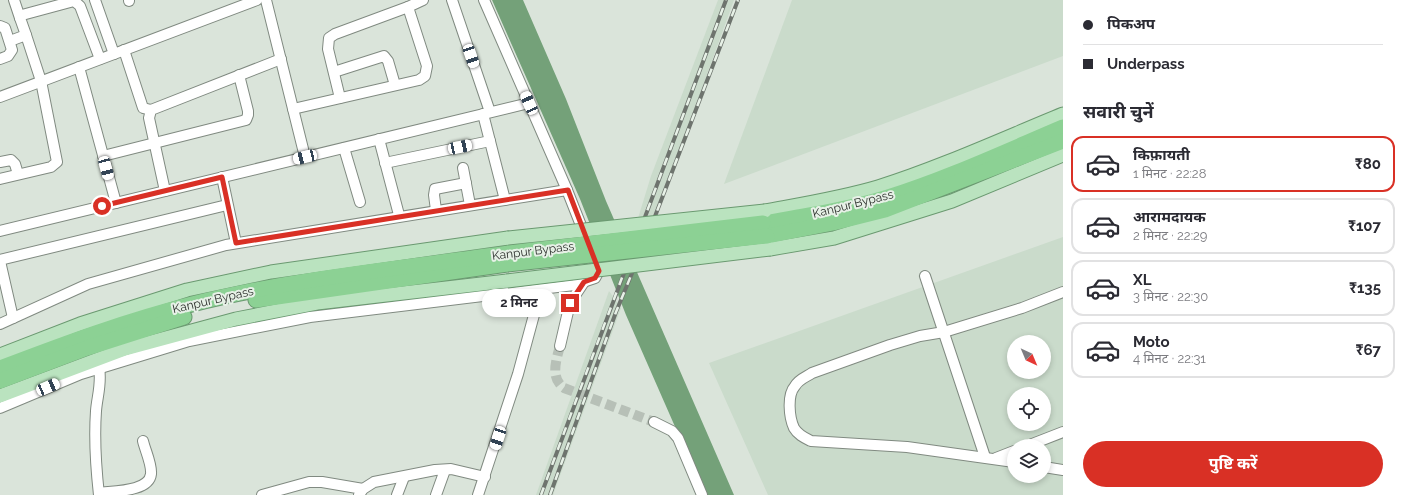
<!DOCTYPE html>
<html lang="hi">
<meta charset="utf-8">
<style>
:root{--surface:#fff;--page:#f2f2f3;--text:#2b2b33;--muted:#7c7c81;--line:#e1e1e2;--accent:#d93025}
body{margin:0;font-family:Raleway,"Noto Sans Devanagari",sans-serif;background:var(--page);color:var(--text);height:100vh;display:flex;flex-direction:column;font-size:15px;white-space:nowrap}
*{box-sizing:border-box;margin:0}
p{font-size:13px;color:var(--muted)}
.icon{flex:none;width:22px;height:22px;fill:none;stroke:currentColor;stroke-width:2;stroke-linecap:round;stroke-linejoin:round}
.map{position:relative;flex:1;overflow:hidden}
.drawer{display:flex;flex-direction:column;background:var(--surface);width:340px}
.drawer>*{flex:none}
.banner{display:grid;align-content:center;height:88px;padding:0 20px;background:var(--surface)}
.needle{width:26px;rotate:136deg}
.tools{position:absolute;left:1007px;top:335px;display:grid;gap:8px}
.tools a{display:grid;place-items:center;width:44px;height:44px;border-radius:50%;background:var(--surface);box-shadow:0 2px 6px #0003;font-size:20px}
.end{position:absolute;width:18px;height:18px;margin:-9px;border:5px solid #d93025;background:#fff;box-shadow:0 0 0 2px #fff}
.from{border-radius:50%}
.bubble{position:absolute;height:28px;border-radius:14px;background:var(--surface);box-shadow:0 2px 6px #0003;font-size:13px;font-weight:700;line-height:28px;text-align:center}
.car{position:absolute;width:12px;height:24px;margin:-12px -6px;border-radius:5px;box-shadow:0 0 3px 1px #0007;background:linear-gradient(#fff 24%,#345 0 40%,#fff 0 76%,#345 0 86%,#fff 0)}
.banner b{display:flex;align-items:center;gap:14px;height:38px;font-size:15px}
.banner b+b{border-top:1px solid var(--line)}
.banner i{width:10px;height:10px;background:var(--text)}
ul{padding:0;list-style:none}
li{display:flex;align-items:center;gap:12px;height:56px;margin:0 8px 6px;padding:0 12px;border:2px solid var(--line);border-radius:12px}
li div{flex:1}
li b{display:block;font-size:15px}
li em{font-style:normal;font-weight:700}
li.selected{border-color:var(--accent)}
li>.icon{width:36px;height:36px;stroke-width:1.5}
h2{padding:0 20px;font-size:18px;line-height:48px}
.primary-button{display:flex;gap:8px;margin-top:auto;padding:8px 20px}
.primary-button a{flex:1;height:46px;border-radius:24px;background:var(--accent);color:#fff;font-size:16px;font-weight:700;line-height:46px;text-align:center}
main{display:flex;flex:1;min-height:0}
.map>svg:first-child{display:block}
.built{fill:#cadbcb;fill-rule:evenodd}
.water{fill:#74a179}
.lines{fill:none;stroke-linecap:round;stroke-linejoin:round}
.minor-tunnel{stroke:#b7c0b7;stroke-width:10;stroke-dasharray:10 5;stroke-linecap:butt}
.minor-casing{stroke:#808a81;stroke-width:12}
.major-casing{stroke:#6a9970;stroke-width:15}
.highway-casing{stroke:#6a9970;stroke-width:17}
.minor{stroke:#fff;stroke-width:10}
.major{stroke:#bae3bf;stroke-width:13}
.highway{stroke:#8cd194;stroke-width:15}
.rail-casing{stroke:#6e746e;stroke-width:4}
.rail{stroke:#e7f1e7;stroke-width:2.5;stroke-dasharray:8;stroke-linecap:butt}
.major-bridge-casing{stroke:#6a9970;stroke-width:15;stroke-linecap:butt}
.highway-bridge-casing{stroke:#6a9970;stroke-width:17;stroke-linecap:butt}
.major-bridge{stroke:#bae3bf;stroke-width:13}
.highway-bridge{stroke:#8cd194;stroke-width:15}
.route{stroke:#d93025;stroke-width:5}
.labels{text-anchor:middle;stroke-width:4;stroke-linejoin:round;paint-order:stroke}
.street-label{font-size:12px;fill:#2c302c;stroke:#e7f1e7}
</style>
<main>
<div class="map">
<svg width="1063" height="495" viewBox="0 0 1063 495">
<rect width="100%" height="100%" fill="#dae4da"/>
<!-- built -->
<g class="built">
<polygon points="718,0 734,0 645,246 631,241 651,176"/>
<polygon points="792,0 1063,0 1063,56 724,184"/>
<path d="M1063,237V495H768L709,363ZM1014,342H1044V372H1014ZM1014,394H1044V424H1014ZM1014,446H1044V476H1014Z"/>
<polygon points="609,291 621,308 553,495 536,495"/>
</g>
<!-- water -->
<polygon class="water" points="492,0 523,0 566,99 606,201 734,495 705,495 626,315 580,199"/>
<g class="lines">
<!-- minor-tunnel -->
<path class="minor-tunnel" d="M560,346C556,361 550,378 564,388L654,422"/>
<!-- minor casing -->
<g class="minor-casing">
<g id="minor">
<polyline points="14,0 20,18"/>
<polyline points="95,0 114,54"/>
<polyline points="129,0 129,1"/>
<polyline points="266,0 305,157"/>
<polyline points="452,0 490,112"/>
<polyline points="0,26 5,28 12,50 8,56 0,59"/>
<polyline points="10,41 26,35 20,18 22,15 74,1 80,6 100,59"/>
<polyline points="124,50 143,108 151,110"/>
<polyline points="79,67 116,203"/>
<polyline points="334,72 384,56 388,61 395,85"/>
<polyline points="0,97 257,0"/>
<polyline points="340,98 328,49 329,38 335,34 408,7"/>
<polyline points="293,109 419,80 425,76 427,66 408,7 423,0"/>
<polyline points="483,114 505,200"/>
<polyline points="379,139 399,215"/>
<polyline points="344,148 360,202"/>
<polyline points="103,156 246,120 248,115 248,111 239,75"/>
<polyline points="0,162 11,160 15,164 18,174"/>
<polyline points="385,163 490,141"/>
<polyline points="463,168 470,205"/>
<polyline points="222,177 236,243"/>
<polyline points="0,179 51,167 57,162 41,81 26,35"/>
<polyline points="165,191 149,118 151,110 281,59"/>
<polyline points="436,210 434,195 435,189 466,183"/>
<polyline points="0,231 529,103"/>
<polyline points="0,260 227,205"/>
<polyline points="0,261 13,318"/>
<polyline points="925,276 985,457"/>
<polyline points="0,324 88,284 226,245 567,190"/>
<polyline points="560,346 570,303 584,282"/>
<path d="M99,368C102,383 97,397 96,411C94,439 96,468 99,495"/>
<polyline points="0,408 81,374 189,341 310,317 574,285 595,278 599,271 567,190 484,0"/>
<polyline points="654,422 672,431 678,438 702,495"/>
<polyline points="1027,446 1063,432"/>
<polyline points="996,458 1014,451"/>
<path d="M1014,462L907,447L811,441C805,438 798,435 794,428C789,417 787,395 795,386C799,379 806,377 812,373L890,345L920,336L944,332L1022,308L1063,292"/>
<polyline points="1044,467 1063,470"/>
<path d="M99,493C113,491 149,492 151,474C152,464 145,450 143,441"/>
<polyline points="262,495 309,482 322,482 363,489"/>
<polyline points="359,495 363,489 374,482 435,470 451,469 485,477"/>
<polyline points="397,495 404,477"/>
<polyline points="436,495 445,470"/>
<polyline points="478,495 518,374 541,289"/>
</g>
</g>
<!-- major casing -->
<g class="major-casing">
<g id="major">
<path d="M765,211C803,204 841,198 878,187C941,167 1002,139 1063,114"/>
<polyline points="770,249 834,238 952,201 1063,155"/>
<polyline points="0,355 80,324 187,290 271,272 508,238"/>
<polyline points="0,396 125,349 236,319 317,303 507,281"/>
</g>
</g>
<!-- highway casing -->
<g class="highway-casing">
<g id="highway">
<path d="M763,223C804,216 845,210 885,198C946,179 1004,152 1063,127"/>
<polyline points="767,236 833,223 885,210 1063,141"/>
<polyline points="256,300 507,264"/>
<path d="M0,368C63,344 127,320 192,304C296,278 403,268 509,253"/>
<polyline points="0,381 87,348 184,317"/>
</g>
</g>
<!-- minor -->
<use href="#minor" class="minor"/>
<!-- major -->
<use href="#major" class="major"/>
<!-- highway -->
<use href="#highway" class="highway"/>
<!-- rail casing -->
<g class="rail-casing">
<g id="rail">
<path d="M541,495C602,329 665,165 726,0"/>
<polyline points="550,495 616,312 649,232 738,0"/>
</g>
</g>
<!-- rail -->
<use href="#rail" class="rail"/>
<!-- major-bridge casing -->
<g class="major-bridge-casing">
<g id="major-bridge">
<polyline points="508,238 765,211"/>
<polyline points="507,281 770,249"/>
</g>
</g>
<!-- highway-bridge casing -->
<g class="highway-bridge-casing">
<g id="highway-bridge">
<polyline points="509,253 763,223"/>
<polyline points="507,264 767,236"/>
</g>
</g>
<!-- major-bridge -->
<use href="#major-bridge" class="major-bridge"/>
<!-- highway-bridge -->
<use href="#highway-bridge" class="highway-bridge"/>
</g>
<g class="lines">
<!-- route -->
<polyline class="route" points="102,206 222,177 236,243 568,190 599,271 595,278 584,282 570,303"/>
</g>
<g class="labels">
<!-- street labels -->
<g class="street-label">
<text transform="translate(853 204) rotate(-14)" y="4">Kanpur Bypass</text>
<text transform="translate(533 251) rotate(-7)" y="4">Kanpur Bypass</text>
<text transform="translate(213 300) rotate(-13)" y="4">Kanpur Bypass</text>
</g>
</g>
</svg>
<div class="tools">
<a><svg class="needle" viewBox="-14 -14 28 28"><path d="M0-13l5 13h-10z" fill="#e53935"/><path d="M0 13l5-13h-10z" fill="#7c7c81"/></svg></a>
<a><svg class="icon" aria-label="locate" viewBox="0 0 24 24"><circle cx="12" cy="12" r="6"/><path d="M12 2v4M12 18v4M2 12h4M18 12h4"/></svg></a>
<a><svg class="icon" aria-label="layers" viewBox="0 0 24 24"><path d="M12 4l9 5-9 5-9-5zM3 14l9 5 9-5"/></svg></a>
</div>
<i class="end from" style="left:102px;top:206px"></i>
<i class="end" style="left:570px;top:303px"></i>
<div class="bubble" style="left:482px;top:289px;width:74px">2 मिनट</div>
<i class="car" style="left:471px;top:56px;rotate:161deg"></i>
<i class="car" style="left:529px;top:103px;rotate:336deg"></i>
<i class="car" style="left:460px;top:147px;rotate:78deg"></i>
<i class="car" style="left:305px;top:157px;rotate:257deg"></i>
<i class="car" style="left:106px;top:168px;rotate:165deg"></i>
<i class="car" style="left:48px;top:387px;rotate:67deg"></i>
<i class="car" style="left:498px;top:438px;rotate:198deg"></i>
</div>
<section class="drawer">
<div class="banner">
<b><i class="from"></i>पिकअप</b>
<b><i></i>Underpass</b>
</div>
<h2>सवारी चुनें</h2>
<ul>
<li class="selected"><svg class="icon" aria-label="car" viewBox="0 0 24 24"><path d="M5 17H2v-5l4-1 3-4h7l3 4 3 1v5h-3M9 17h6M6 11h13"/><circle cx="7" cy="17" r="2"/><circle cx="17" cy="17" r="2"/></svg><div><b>किफ़ायती</b><p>1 मिनट · 22:28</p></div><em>₹80</em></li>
<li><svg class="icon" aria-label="car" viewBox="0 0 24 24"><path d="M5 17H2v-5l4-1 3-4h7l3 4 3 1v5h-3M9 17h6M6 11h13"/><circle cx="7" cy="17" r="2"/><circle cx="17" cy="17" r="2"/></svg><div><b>आरामदायक</b><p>2 मिनट · 22:29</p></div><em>₹107</em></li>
<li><svg class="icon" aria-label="car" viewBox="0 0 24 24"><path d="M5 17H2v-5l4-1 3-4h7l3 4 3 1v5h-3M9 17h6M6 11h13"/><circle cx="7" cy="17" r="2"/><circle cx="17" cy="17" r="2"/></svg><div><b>XL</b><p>3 मिनट · 22:30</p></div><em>₹135</em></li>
<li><svg class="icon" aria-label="car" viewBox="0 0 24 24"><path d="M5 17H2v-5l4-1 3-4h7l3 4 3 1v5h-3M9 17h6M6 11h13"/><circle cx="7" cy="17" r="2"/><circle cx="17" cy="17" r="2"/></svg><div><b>Moto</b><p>4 मिनट · 22:31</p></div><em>₹67</em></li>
</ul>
<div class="primary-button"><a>पुष्टि करें</a></div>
</section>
</main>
